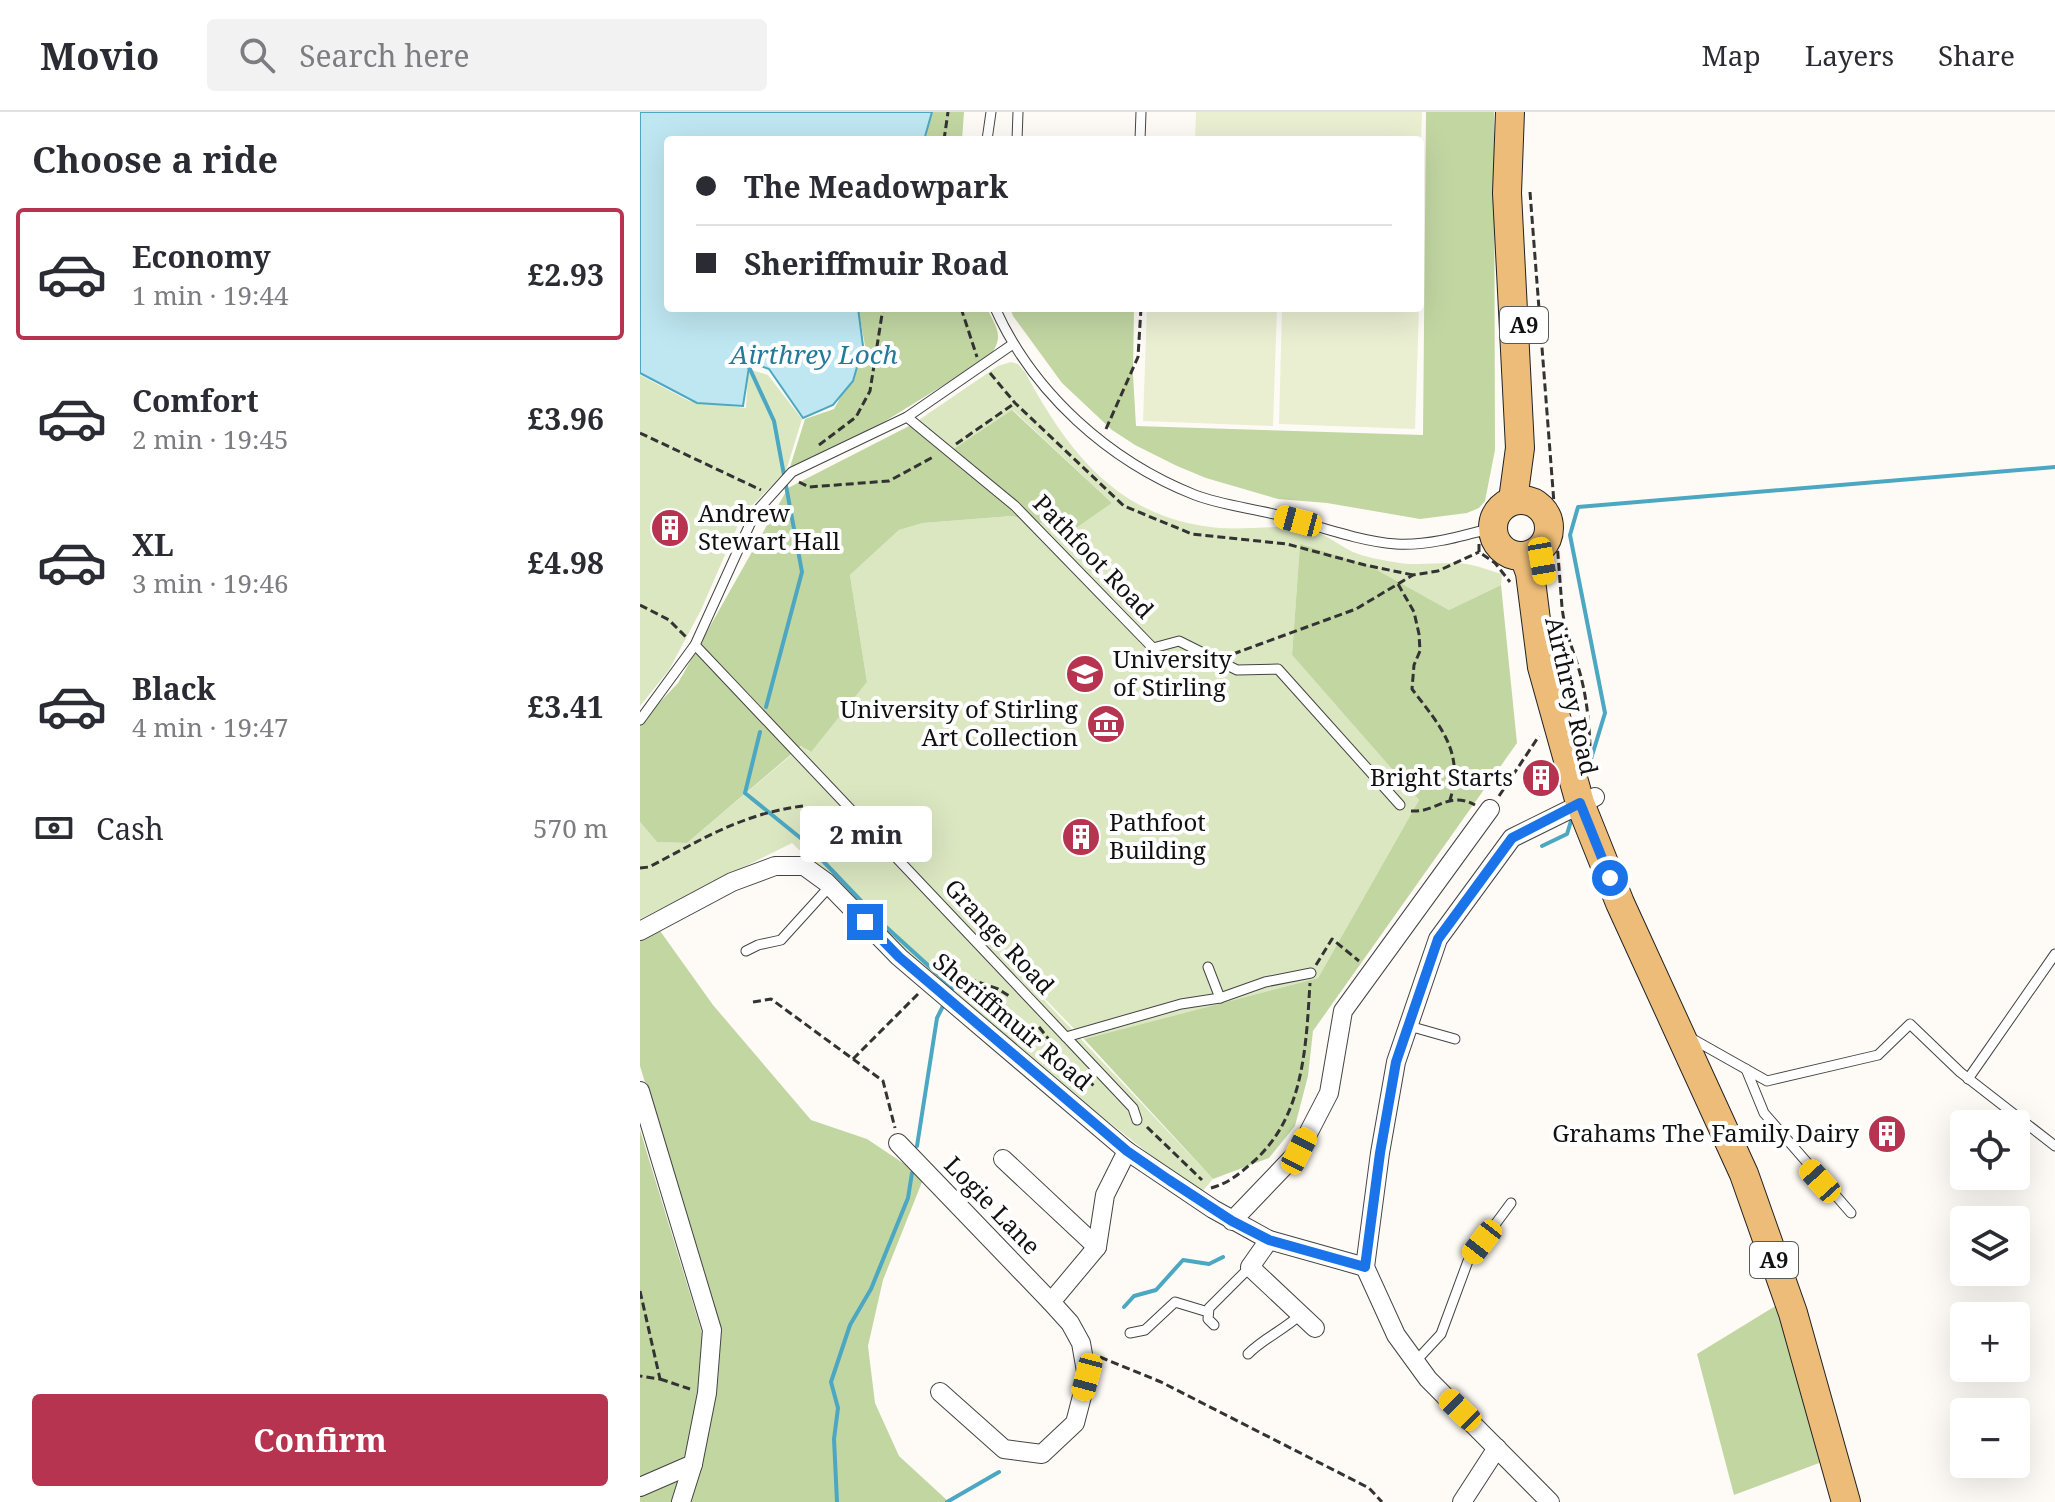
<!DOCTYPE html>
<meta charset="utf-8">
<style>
:root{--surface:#fff;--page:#f2f2f3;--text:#2b2b33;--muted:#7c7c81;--line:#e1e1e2;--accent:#b63450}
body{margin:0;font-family:"Noto Serif",serif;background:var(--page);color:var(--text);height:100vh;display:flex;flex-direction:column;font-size:30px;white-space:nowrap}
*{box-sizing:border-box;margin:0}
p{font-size:26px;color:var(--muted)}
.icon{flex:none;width:44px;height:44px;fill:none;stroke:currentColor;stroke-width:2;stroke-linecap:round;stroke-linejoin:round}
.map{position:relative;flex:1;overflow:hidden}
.side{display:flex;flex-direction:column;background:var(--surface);width:640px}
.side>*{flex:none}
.guide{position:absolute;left:24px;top:24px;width:760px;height:176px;border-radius:8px;box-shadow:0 8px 32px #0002;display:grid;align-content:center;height:176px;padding:0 32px;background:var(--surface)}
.buttons{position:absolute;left:1310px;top:998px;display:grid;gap:16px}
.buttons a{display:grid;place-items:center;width:80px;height:80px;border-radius:8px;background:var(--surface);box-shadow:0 8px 32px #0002;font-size:40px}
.end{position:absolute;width:36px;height:36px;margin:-18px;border:10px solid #1a73e8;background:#fff;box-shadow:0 0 0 4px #fff}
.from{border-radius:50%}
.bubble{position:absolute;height:56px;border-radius:8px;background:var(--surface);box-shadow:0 8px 32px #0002;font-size:26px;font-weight:700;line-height:56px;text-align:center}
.car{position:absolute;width:24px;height:48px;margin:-24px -12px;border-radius:10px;box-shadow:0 0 6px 2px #0007;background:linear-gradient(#f5c518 24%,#345 0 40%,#f5c518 0 76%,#345 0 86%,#f5c518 0)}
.guide b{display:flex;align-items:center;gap:28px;height:76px;font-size:30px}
.guide b+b{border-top:2px solid var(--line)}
.guide i{width:20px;height:20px;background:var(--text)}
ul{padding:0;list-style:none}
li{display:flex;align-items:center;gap:24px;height:132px;margin:0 16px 12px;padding:0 16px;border:4px solid transparent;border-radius:8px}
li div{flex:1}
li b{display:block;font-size:30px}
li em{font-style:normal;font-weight:700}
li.selected{border-color:var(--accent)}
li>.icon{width:72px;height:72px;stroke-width:1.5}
h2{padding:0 32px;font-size:36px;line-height:96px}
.pay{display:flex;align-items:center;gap:20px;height:88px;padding:0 32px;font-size:30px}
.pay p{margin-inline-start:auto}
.primary-button{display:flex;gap:16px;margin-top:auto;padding:16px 32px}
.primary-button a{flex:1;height:92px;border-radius:8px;background:var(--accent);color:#fff;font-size:32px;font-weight:700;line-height:92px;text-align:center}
header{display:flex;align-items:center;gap:48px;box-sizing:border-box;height:112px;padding:0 40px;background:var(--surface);border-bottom:2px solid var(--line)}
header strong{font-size:38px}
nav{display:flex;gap:44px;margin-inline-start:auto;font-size:28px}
.search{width:560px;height:72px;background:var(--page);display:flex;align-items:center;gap:20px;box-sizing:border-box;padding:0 28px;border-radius:8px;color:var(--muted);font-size:30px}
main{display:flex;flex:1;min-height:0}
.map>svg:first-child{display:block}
.green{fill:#dbe7c1}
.forest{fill:#c2d6a2}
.pitch{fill:#eaefd2}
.water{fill:#bee7f1;stroke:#4ca7c2;stroke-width:2}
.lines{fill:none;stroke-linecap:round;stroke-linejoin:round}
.stream{stroke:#4ca7c2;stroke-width:4}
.lane-casing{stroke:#444;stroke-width:11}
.street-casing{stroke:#444;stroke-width:20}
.primary-casing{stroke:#222;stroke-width:30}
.path{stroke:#333;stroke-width:3;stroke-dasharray:8 4;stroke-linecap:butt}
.lane{stroke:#fff;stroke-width:9}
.street{stroke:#fff;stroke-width:18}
.primary{stroke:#ecbc78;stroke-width:28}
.route{stroke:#1a73e8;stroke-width:10}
.labels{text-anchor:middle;stroke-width:8;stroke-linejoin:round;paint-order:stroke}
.shield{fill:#fff;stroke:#585858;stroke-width:2}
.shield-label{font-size:22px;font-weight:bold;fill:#111}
.poi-label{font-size:24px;fill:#111;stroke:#fff;text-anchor:start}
.street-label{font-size:24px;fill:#111;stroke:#fff}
.water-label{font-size:26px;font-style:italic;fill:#247a99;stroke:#fff}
</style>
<header>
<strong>Movio</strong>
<div class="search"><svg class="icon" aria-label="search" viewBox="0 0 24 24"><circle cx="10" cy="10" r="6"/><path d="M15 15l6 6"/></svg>Search here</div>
<nav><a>Map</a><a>Layers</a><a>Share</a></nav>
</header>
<main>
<section class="side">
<h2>Choose a ride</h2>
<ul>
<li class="selected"><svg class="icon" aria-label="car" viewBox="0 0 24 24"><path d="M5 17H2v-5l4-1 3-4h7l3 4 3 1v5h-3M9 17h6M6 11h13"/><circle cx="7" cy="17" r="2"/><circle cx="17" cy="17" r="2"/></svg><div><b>Economy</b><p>1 min · 19:44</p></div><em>£2.93</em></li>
<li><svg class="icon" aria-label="car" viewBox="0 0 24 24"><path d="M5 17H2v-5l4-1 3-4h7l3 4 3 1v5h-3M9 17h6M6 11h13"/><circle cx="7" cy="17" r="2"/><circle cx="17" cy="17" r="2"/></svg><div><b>Comfort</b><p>2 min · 19:45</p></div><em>£3.96</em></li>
<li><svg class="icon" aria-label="car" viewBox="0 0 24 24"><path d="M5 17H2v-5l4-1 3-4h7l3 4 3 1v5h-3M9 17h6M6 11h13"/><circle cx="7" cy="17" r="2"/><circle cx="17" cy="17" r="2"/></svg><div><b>XL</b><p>3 min · 19:46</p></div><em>£4.98</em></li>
<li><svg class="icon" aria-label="car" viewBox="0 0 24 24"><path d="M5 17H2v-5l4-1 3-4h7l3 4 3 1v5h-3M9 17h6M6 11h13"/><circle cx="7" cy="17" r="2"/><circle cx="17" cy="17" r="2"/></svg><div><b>Black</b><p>4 min · 19:47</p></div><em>£3.41</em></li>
</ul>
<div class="pay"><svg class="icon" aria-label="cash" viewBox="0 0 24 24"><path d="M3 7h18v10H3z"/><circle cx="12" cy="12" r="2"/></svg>Cash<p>570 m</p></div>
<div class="primary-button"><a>Confirm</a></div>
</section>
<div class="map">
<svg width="1415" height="1390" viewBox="0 0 1415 1390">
<rect width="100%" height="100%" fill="#fefbf6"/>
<!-- green -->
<g class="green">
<path d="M371,250L378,252L385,260C429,342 479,407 579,416C608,418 636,413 664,416C683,419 696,432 713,440C725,445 741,448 754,450C778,455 803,449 827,452C839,454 851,459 862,462L861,473L809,498L730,454L660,433L652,543L779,688L678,866L444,927L337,817L573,1067L560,1082L318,891L152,731L0,807V710L17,730L47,731L162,634L170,640L227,570L210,463L259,418L283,411L372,404L432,419L472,391L373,298L306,342L273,312L358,254Z"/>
<polygon points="108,257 128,263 162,307 146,359 102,404 61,498 29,558 0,594 0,263 49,289 106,296"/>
</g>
<!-- forest -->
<g class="forest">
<polygon points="292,0 324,0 322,28 284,28"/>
<polygon points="786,0 854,0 855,338 845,389 839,396 827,401 780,407 687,391 638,387 566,366 537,354 495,333 472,318 422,271 373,204 370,196 494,196 493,263 496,314 783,323"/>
<path d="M218,196H347C357,217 365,225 349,245L145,371L165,307L194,297L226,239Z"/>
<polygon points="372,298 472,391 432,419 372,404 283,411 259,418 210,463 227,570 171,640 161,634 47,731 17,730 0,710 0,611 38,571 148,376 273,312 306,342"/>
<polygon points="660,432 730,454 809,498 861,473 877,631 673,919 668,964 655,1014 629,1046 573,1067 444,927 678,866 779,688 652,543"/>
<polygon points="18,816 73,893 171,1008 227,1027 284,1065 243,1168 228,1234 235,1291 259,1344 309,1390 0,1390 0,1018 62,1221 79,1214 0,954 0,827"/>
<polygon points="1137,1193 1187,1348 1094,1383 1057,1242"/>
</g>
<!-- pitch -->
<g class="pitch">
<polygon points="556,0 782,0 780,55 780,28 555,28"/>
<polygon points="507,196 637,196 633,314 503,309"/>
<polygon points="642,196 779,196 775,317 639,312"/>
</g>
<!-- water -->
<polygon class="water" points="0,0 292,0 284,28 28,28 28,196 218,196 223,234 213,269 193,293 163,306 129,257 106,249 109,255 103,294 57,291 0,261"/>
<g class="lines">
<!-- stream -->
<g class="stream">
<polyline points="109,255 134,309 162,460 126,595"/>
<polyline points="120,620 105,681 163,728 245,814 313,876 311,878"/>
<polyline points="951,647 965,601 930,423 938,395 1415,355"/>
<polyline points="902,734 927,722 931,709"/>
<polyline points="277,1034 297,906 303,894"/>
<polyline points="484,1195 494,1184 516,1178 543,1148 569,1152 583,1145"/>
<polyline points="197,1390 194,1327 198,1296 191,1270 210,1213 231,1177 268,1086 272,1061"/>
<polyline points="307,1390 359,1360"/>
</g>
<!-- lane casing -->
<g class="lane-casing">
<g id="lane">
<polyline points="347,28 351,0"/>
<polyline points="377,28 378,0"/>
<polyline points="500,28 501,0"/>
<path d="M355,196C393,281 469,349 555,383C581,393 611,396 638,403C676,413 717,429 756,432C788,434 822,424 852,416"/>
<polyline points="267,305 375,394 513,536 539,529 597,558 638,557 760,693"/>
<polyline points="55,533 426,925 541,892 580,886 625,870 671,861"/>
<polyline points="0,608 55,533 115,401 152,360 267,305 373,232"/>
<polyline points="106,839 118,833 141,828 190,774"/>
<polyline points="568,855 580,886"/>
<polyline points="769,914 815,927"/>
<polyline points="426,925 493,996 497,1008"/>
<polyline points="1049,925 1127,969 1238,943 1270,912 1320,960 1415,1034"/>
<polyline points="1106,957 1124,1001 1211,1101"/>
<polyline points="1328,967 1415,842"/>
<polyline points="574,1213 568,1207 569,1196 610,1155"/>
<polyline points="490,1221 505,1218 535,1190 568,1200"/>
<path d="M608,1242C624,1226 644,1218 661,1202"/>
<polyline points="775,1250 801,1222 828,1149 871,1091"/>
</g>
</g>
<!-- street casing -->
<g class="street-casing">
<g id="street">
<polyline points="0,819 92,770 135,754 164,754 186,770 259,845 487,1039 573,1097 629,1128 725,1155"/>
<polyline points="0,979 72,1218 67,1281 53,1352 0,1375"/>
<polyline points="258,1031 411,1190"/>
<polyline points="363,1047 457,1135"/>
<polyline points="592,1109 659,1039 689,981 703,899 850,697"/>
<polyline points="629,1128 610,1155 675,1216"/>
<polyline points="300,1280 364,1337 402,1342 435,1311 447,1265 441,1231 430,1211 411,1190 457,1135 465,1083 487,1039"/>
<polyline points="41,1390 53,1352"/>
<polyline points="822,1390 857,1336"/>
<polyline points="910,1390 788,1267 756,1223 725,1155 740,1041 756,950 798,827 872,726 955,685"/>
</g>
</g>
<!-- primary casing -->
<g class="primary-casing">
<g id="primary">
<polyline points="870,0 867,81 880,336 873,388"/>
<circle cx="881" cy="416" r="28"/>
<polyline points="884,444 890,461 902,555 940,691 980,791 1104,1062 1153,1201 1206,1390"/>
</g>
</g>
<!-- path -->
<g class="path">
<polyline points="304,28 308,0"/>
<path d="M890,80L922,495C925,523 936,543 942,569C947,590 949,611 950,633L945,636"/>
<polyline points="780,86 781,86"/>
<polyline points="321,196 337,245"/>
<polyline points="350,261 375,291 484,394 552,422 647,432 725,453 773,463"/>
<polyline points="466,317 498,245 501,196"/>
<polyline points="0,321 121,378"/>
<polyline points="316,332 375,291"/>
<polyline points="179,333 216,305 230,279 243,196"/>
<polyline points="159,370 169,375 249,369 295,344"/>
<polyline points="839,432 839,440 855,451 870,470"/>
<path d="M758,472L774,500L779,522L780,539L774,553L772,577C799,613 825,639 810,688"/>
<polyline points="0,493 29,508 46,525"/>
<polyline points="593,542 716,497 773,463 798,459 839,440"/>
<polyline points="859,684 899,624"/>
<path d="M771,699C797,701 808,678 835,693"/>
<path d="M0,756L9,755C63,727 101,702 163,694"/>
<polyline points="309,852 327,866 358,877 369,884"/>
<polyline points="676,853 692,827 719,849"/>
<polyline points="113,890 131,887 243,969 255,1016"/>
<polyline points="399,915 422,944 454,974"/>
<polyline points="213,947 278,882"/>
<polyline points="507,1015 562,1068"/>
<path d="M571,1076C589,1071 599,1062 613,1050C664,1005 666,935 670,871"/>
<polyline points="0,1179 20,1267 0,1264"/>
<polyline points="460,1245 521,1270 729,1376 742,1390"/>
<polyline points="20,1267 50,1277"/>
</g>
<!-- lane -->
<use href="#lane" class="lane"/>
<!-- street -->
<use href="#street" class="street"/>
<!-- primary -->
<use href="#primary" class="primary"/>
</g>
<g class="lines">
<!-- route -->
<polyline class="route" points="225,810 259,845 487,1039 529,1068 592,1109 629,1128 725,1155 740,1041 756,950 798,827 872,726 940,691 970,766"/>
</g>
<!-- icons -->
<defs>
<g id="building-disc" transform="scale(2)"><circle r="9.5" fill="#b63450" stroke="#fff"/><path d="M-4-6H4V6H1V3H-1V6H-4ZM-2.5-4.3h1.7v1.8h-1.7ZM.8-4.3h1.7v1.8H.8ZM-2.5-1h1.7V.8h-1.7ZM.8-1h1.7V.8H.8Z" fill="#fff"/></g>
<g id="university-disc" transform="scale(2)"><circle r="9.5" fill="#b63450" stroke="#fff"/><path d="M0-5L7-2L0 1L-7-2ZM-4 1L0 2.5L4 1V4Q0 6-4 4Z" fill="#fff"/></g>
<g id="museum-disc" transform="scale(2)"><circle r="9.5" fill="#b63450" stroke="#fff"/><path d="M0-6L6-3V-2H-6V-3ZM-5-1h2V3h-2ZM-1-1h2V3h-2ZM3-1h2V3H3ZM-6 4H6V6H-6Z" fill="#fff"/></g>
</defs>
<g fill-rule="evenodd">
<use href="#building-disc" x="30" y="416"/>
<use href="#university-disc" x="445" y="562"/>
<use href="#museum-disc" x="466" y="612"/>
<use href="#building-disc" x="901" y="666"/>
<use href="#building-disc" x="441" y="725"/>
<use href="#building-disc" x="1247" y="1022"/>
</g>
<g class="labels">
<!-- shield labels -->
<g class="shield">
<rect x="860" y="195" width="48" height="36" rx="6"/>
<rect x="1110" y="1130" width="48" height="36" rx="6"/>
</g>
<g class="shield-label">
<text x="884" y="221">A9</text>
<text x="1134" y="1156">A9</text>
</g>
<!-- poi labels -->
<g class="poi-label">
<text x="58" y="410">Andrew<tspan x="58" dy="28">Stewart Hall</tspan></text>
<text x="473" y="556">University<tspan x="473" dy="28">of Stirling</tspan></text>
<text x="438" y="606" text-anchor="end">University of Stirling<tspan x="438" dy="28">Art Collection</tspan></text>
<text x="873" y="674" text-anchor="end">Bright Starts</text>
<text x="469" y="719">Pathfoot<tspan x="469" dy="28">Building</tspan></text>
<text x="1219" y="1030" text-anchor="end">Grahams The Family Dairy</text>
</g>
<!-- street labels -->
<g class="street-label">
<text transform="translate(453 445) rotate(46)" y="8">Pathfoot Road</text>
<text transform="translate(931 584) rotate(77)" y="8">Airthrey Road</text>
<text transform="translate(359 825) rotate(47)" y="8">Grange Road</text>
<text transform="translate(372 910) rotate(40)" y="8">Sheriffmuir Road</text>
<text transform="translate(352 1094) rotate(46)" y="8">Logie Lane</text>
</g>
<!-- water labels -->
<g class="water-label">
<text x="174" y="252">Airthrey Loch</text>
</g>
</g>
</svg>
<div class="buttons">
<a><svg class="icon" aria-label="locate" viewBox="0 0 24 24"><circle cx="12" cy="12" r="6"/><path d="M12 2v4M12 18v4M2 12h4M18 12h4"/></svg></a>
<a><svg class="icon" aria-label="layers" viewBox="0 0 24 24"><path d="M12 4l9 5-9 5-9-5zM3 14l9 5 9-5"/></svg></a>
<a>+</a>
<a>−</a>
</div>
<i class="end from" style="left:970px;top:766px"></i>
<i class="end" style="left:225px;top:810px"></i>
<div class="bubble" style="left:160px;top:694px;width:132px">2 min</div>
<i class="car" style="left:658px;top:409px;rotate:285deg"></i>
<i class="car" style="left:902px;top:449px;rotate:170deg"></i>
<i class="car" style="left:659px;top:1039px;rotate:27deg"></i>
<i class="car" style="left:1180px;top:1069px;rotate:318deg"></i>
<i class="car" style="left:842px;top:1130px;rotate:218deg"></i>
<i class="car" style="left:447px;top:1265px;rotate:195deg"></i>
<i class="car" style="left:820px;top:1298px;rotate:314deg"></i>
<div class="guide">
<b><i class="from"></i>The Meadowpark</b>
<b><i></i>Sheriffmuir Road</b>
</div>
</div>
</main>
